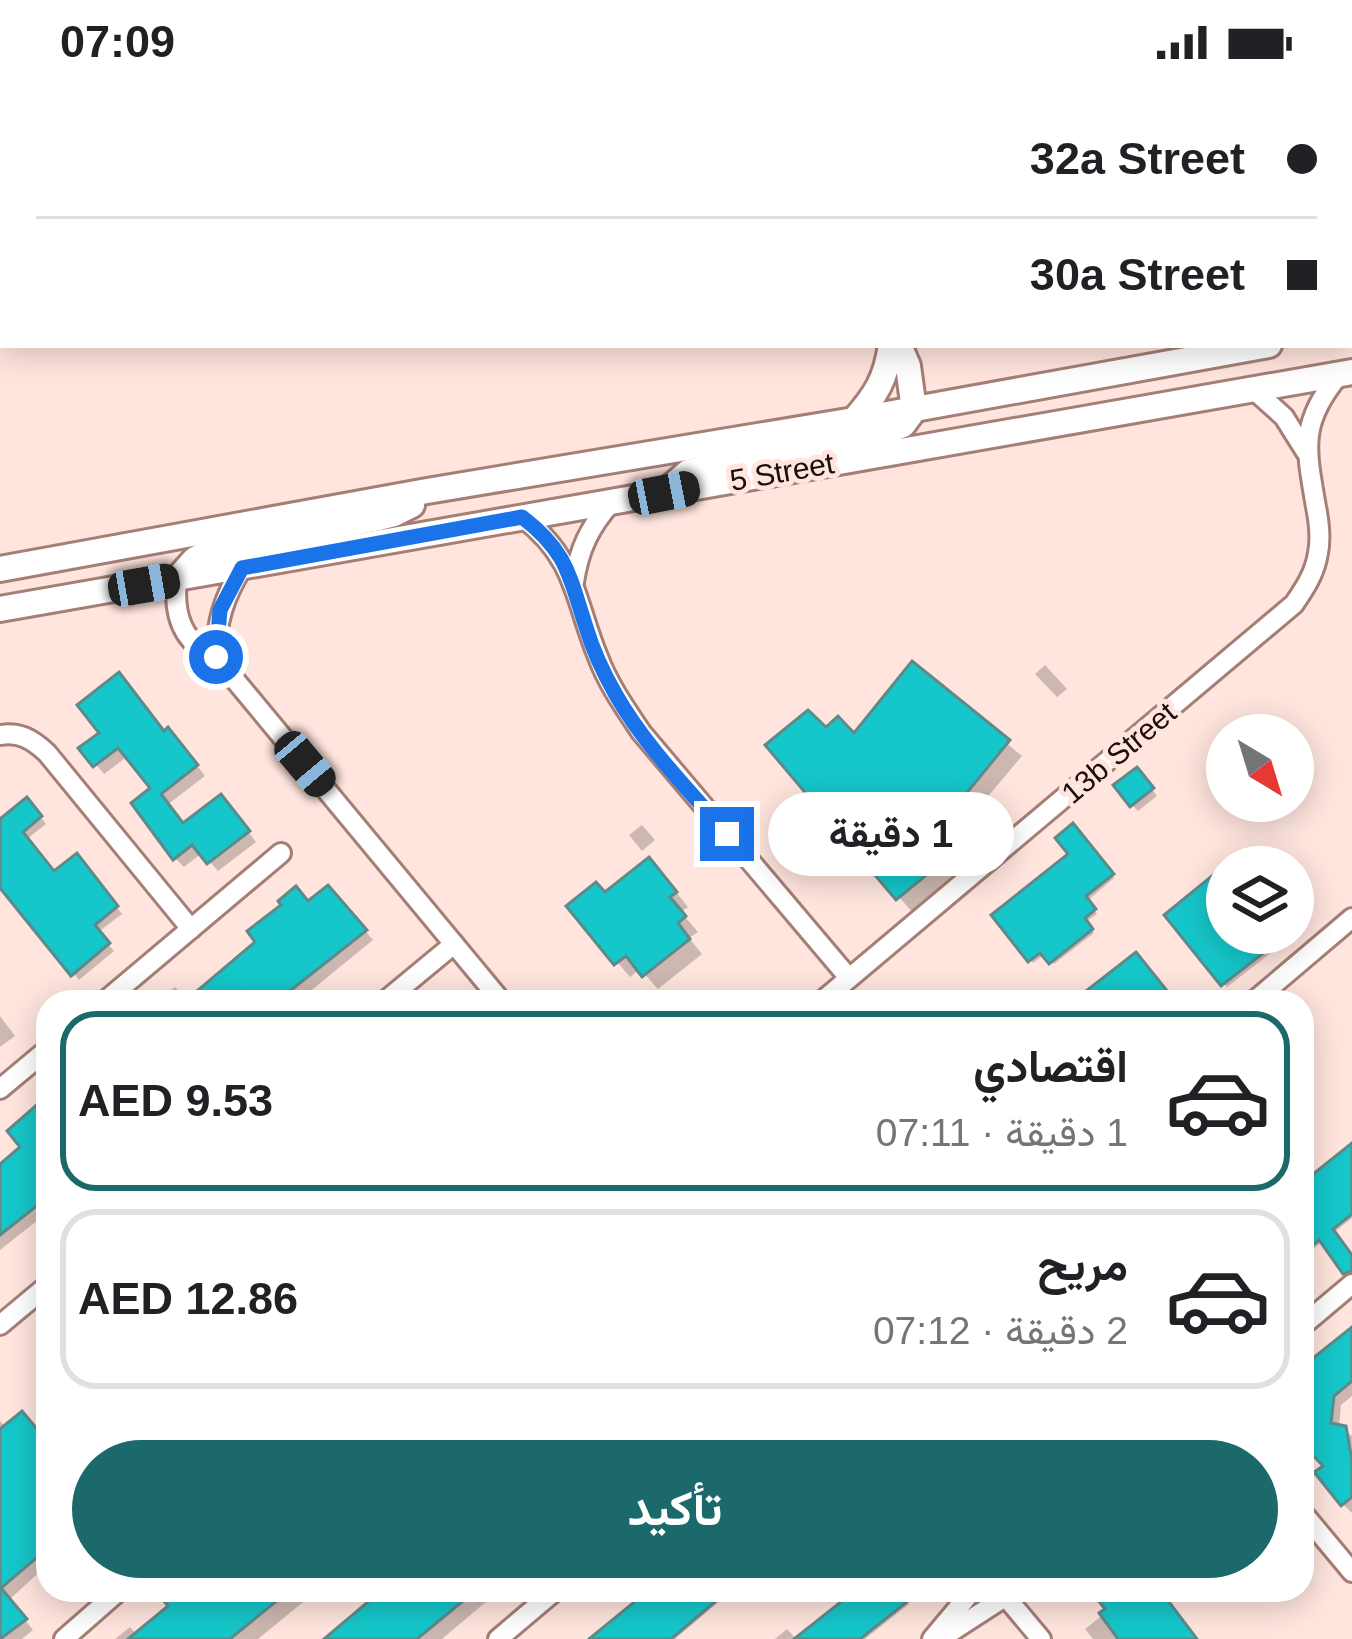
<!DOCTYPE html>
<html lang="ar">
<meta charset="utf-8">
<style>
:root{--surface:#fff;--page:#f2f2f2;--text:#202124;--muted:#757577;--line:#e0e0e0;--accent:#1b696a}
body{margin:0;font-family:Arial,Vazirmatn,sans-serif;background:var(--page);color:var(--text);direction:rtl;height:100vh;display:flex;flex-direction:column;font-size:45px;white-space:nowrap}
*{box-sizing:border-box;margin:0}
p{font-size:39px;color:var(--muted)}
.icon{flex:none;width:66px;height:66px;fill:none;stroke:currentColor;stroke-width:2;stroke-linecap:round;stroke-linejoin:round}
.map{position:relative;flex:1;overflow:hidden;direction:ltr}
.sheet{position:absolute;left:36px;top:906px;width:1278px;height:612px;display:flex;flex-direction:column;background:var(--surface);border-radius:36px;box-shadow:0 6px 30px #0003;direction:rtl}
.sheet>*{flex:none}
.top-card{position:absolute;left:0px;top:0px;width:1353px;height:264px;box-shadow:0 6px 30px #0003;direction:rtl;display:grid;align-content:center;height:264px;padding:0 36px;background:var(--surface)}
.needle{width:78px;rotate:142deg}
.tools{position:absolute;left:1206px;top:630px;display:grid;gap:24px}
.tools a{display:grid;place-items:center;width:108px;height:108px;border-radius:50%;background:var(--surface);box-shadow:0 6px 30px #0003;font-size:60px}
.end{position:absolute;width:54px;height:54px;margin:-27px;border:15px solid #1a73e8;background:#fff;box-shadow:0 0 0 6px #fff}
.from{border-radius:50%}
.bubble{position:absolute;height:84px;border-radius:42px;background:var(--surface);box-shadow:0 6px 30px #0003;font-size:39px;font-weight:700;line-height:84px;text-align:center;direction:rtl}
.car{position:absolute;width:36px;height:72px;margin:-36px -18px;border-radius:15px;box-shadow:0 0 9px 3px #0007;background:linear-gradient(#222 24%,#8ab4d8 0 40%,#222 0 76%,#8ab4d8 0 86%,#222 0)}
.top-card b{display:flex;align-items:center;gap:42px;height:114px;font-size:45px}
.top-card b+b{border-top:3px solid var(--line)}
.top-card i{width:30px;height:30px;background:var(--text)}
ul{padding:21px 0 0;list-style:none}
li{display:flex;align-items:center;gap:36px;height:180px;margin:0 24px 18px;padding:0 12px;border:6px solid var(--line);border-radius:36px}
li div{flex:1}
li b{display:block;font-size:45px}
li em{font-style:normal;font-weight:700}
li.current{border-color:var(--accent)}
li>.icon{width:108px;height:108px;stroke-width:1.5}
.cta{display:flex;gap:24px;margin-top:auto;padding:24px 36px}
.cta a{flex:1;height:138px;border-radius:72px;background:var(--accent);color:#fff;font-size:48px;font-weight:700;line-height:138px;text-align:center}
.status{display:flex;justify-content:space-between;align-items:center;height:84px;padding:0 60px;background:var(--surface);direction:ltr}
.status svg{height:33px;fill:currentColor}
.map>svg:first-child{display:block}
.shadow{fill:#0003}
.building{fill:#15c7ca;stroke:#5d8b8c;stroke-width:3}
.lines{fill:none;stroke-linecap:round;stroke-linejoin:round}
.minor-casing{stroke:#a57e76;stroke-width:24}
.tertiary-casing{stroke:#a57e76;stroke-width:30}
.minor{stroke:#fff;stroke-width:18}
.tertiary{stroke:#fff;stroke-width:24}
.route{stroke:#1a73e8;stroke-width:15}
.labels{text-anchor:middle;stroke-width:10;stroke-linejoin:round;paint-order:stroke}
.street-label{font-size:30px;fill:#1b0d0a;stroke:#ffe5de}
</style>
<div class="status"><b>07:09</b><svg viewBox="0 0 49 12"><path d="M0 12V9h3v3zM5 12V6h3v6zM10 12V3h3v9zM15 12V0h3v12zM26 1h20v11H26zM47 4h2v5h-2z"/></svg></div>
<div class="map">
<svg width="1352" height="1555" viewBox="0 0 1352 1555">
<rect width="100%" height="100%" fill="#ffe5de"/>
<!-- shadow -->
<g class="shadow">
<polygon points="75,0 312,0 312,3 58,3"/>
<rect x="382" y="0" width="141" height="3"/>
<polygon points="646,0 769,0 770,1 638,3"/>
<polygon points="3,29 3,116 0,104 0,30"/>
<polygon points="912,581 1022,672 963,742 986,767 912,828 769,661 826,647 855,653"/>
<polygon points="1045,581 1067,605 1057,613 1035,590"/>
<polygon points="165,650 177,656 205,692 167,721 184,742 230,723 256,758 218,787 202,769 184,783 175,774 135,720 154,705 128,672 104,690 83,665"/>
<polygon points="1143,693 1157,712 1138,727 1132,721"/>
<polygon points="33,723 46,740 27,755 54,790 83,779 122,830 98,848 114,867 79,896 0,798 0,732 3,736"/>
<polygon points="642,741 655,756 642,767 629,751"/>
<polygon points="1073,743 1114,794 1087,817 1097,830 1085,838 1094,849 1054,880 1045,870 1033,879 995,831 1072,770"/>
<polygon points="662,791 688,823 681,828 698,848 689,854 702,870 658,905 640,885 630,893 570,823"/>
<polygon points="1227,802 1227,849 1265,849 1277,864 1227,903 1168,831"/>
<polygon points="337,814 373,856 297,918 189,918 309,820"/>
<polygon points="175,903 189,918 170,918 164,911"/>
<polygon points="0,932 15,952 0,963"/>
<polygon points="48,1012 48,1128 0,1166 0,1084 24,1063"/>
<polygon points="1352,1063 1352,1134 1333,1149 1352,1175 1352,1184 1323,1157 1302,1174 1302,1103"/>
<polygon points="1352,1247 1352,1312 1341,1321 1339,1343 1352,1352 1352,1429 1343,1420 1328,1383 1302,1338 1302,1287"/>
<polygon points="0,1337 6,1344 48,1361 48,1480 9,1516 33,1546 22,1555 0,1555"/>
<polygon points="172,1506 318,1506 258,1555 115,1555 130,1543 137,1551 172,1522"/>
<polygon points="384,1506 500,1506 442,1555 326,1555"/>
<polygon points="653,1506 733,1506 675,1555 593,1555"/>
<polygon points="861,1506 898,1506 909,1520 865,1555 799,1555"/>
<polygon points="1094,1506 1159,1506 1189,1555 1093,1555 1085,1545 1109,1526"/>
<polygon points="1264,1506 1287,1506 1273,1517"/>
<polygon points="787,1545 796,1555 775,1555"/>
</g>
<!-- building -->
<g class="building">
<polygon points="912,577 1010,656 952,727 974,752 896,816 765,661 808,626 826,643 838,632 854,649"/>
<polygon points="119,588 164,647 168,643 198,681 161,710 183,739 221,710 250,747 207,780 192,761 173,776 131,719 150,704 118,664 93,683 78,664 99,649 77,621"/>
<polygon points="1137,683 1154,704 1130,723 1113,701"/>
<polygon points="27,713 42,732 23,748 54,787 77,769 118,822 95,841 110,859 71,892 0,804 0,735"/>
<polygon points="1073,739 1114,790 1086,812 1096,825 1085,834 1093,845 1049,880 1040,869 1028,878 991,831 1068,770 1055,754"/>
<polygon points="649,773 677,808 670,813 686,832 678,839 690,855 642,893 626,872 614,881 566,822 596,798 605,808"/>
<polygon points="1218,787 1227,798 1227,849 1289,849 1221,902 1164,831"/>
<polygon points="328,801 367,846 276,918 250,918 241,907 228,918 184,918 255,858 247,847 281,821 278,817 296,802 308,817"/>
<polygon points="1136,868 1176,918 1072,918"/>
<polygon points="48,1011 48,1113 0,1151 0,1080 20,1063 7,1047"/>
<polygon points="1352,1059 1352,1130 1333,1145 1352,1171 1352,1187 1343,1190 1319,1156 1302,1170 1302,1099"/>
<polygon points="1352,1243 1352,1297 1334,1312 1331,1339 1346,1342 1352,1377 1352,1413 1341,1422 1314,1388 1323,1382 1302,1360 1302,1283"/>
<polygon points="22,1327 48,1358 48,1464 1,1504 27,1535 0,1555 0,1345"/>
<polygon points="155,1506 290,1506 230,1555 128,1555 168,1522"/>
<polygon points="382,1506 454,1506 463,1517 417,1555 324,1555"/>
<polygon points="649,1506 729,1506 671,1555 589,1555"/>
<polygon points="856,1506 922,1506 860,1555 794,1555"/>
<polygon points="1090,1506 1160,1506 1197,1555 1118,1555 1099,1529 1105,1525"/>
</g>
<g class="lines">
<!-- minor casing -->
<g class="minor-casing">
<g id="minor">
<polyline points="1253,305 1284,333 1306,368"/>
<path d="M522,433C577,475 574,515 598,573C608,600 625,624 641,648L849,894"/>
<path d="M177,495C173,530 182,559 216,573L502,918"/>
<path d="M574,498C579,465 590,442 612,418"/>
<path d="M216,573C216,538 224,513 242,484"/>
<path d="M0,651C20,648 32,655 47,669L191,845"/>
<polyline points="104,918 281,769"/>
<polyline points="384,918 454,860"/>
<path d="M821,918L1294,520C1305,504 1315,489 1318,469C1321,454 1319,438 1316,423C1306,365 1299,339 1339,291"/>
<polyline points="1253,918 1352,834"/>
<polyline points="0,1005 48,965"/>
<polyline points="0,1241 48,1201"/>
<polyline points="1302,1242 1352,1200"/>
<polyline points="1302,1428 1352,1488"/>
<polyline points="1000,1506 1041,1555"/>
<polyline points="64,1555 120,1506"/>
<polyline points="498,1555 556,1506"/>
<polyline points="932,1555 973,1506"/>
<polyline points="940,1555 1005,1513"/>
</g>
</g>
<!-- tertiary casing -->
<g class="tertiary-casing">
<g id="tertiary">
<polyline points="848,0 849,3"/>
<polyline points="1350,246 1352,245"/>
<path d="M854,336C876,311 886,295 891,261"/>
<polyline points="666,407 688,388 884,349 903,341 914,326 908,282 899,261"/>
<polyline points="0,485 427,407 854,336 1269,261"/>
<polyline points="177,495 195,475 210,467 374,435 394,430 412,421"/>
<polyline points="0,525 1352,288"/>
</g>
</g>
<!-- minor -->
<use href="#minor" class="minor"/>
<!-- tertiary -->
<use href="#tertiary" class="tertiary"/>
</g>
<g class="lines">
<!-- route -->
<path class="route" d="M216,573L220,526L242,484L522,433C568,468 569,492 586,543C593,567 604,590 616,611C645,662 689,706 727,750"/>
</g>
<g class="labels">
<!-- street labels -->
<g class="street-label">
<text transform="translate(782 388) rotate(-10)" y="10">5 Street</text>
<text transform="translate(1119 669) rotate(-40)" y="10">13b Street</text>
</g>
</g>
</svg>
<div class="tools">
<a><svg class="needle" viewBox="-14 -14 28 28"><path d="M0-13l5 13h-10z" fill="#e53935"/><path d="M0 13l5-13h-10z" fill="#757577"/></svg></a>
<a><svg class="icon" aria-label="layers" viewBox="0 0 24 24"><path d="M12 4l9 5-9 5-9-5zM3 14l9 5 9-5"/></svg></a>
</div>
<i class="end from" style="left:216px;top:573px"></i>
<i class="end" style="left:727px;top:750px"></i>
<div class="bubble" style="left:768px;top:708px;width:246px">1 دقيقة</div>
<i class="car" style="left:664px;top:409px;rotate:79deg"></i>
<i class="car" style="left:144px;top:501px;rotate:80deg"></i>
<i class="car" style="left:305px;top:680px;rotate:140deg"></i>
<div class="top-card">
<b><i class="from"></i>32a Street</b>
<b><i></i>30a Street</b>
</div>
<section class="sheet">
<ul>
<li class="current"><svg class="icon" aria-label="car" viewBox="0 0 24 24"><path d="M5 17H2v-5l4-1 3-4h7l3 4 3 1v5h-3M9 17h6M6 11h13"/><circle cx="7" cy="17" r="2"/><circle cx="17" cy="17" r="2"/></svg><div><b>اقتصادي</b><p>1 دقيقة · 07:11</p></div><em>AED 9.53</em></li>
<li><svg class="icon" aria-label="car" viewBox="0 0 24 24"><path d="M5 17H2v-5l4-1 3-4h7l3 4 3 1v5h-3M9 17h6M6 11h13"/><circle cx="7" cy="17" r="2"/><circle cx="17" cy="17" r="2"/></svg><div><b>مريح</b><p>2 دقيقة · 07:12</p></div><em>AED 12.86</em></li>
</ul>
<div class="cta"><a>تأكيد</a></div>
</section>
</div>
